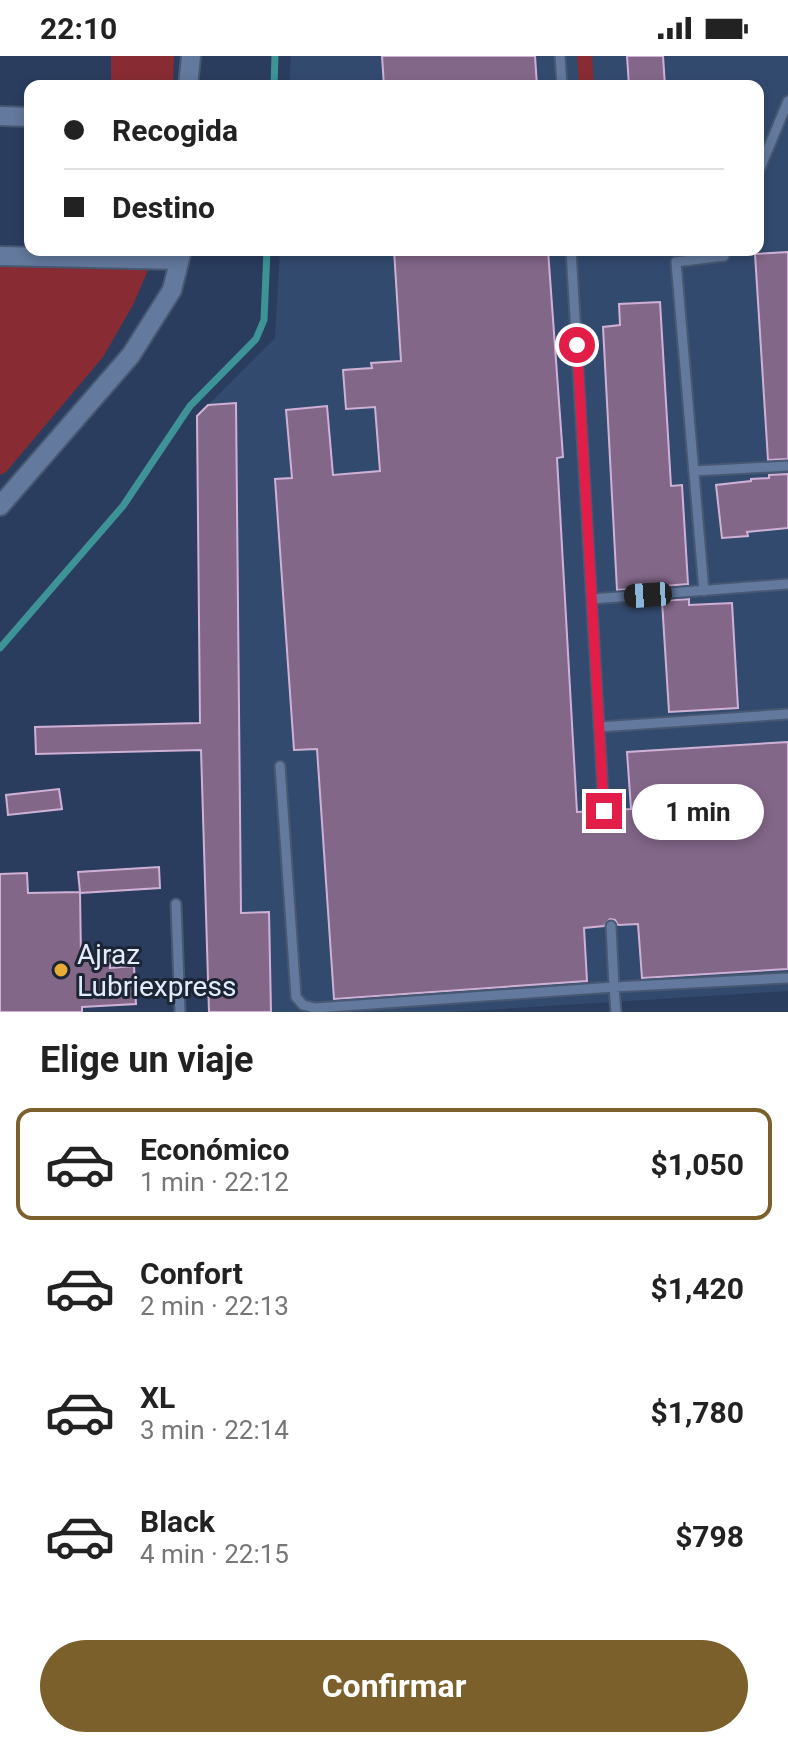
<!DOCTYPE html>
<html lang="es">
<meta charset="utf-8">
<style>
:root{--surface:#fff;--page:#f6f6f6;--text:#222;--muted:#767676;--line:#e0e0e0;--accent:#7b602b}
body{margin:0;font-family:Roboto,sans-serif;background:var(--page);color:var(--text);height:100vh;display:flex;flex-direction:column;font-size:30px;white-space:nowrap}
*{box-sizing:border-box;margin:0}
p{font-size:26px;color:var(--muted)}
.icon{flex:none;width:44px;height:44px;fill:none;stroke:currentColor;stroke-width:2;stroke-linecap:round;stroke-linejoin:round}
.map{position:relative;height:956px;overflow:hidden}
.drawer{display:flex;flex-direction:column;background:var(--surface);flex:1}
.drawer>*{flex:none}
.banner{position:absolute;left:24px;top:24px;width:740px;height:176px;border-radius:16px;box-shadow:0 4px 12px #0003;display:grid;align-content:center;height:176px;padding:0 40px;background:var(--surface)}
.end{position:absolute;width:36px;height:36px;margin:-18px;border:10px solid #e11d48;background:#fff;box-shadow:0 0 0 4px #fff}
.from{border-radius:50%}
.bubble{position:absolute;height:56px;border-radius:28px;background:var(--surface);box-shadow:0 4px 12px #0003;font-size:26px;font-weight:700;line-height:56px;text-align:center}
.car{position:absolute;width:24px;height:48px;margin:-24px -12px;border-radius:10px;box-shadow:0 0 6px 2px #0007;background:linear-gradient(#222 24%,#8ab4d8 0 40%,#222 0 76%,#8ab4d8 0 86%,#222 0)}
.banner b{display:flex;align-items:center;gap:28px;height:76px;font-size:30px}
.banner b+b{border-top:2px solid var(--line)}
.banner i{width:20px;height:20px;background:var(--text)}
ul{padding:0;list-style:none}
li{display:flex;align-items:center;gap:24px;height:112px;margin:0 16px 12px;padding:0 24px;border:4px solid transparent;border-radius:16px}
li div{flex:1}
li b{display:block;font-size:30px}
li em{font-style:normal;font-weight:700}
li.current{border-color:var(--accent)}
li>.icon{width:72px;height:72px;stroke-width:1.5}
h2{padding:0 40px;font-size:36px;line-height:96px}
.primary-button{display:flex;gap:16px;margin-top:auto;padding:16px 40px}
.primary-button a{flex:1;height:92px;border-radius:48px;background:var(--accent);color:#fff;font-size:32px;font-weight:700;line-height:92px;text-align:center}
.status{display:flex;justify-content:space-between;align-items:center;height:56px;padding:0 40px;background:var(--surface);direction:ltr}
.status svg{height:22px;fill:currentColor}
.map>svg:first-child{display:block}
.built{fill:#334a6f}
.green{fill:#882b32}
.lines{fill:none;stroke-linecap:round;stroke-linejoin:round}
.stream{stroke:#3e9397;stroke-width:7}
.building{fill:#836789;stroke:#d0b1d6;stroke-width:2}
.lane-casing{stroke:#485872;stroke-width:13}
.street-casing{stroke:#485872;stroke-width:22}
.lane{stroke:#63799d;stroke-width:9}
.street{stroke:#63799d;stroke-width:18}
.route{stroke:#e11d48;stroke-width:10}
.poi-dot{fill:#e7ac37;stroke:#1c2533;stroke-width:3}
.labels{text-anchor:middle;stroke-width:6;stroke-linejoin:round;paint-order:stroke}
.poi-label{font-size:28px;fill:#e2ecfc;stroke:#1c2533;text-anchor:start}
</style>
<div class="status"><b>22:10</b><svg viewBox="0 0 49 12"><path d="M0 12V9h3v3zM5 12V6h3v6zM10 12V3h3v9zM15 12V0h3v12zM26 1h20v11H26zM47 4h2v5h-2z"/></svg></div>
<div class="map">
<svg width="788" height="956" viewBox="0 0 788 956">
<rect width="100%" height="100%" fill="#2a3d5e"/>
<!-- built -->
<polygon class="built" points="291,0 788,0 788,935 454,956 209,956 201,691 197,360 275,282 280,194 758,194 758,30 289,30"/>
<!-- green -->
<g class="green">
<polygon points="111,0 174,0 173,30 111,30"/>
<polygon points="577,0 592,0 594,30 579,30"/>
<polygon points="0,208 149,212 133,249 103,301 6,416 0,419"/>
</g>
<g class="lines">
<!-- stream -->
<g class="stream">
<polyline points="274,30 275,0"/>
<polyline points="0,592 123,450 190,350 256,283 264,264 267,194"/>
</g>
</g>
<!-- building -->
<g class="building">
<polygon points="382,0 535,0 537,30 384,30"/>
<polygon points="627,0 663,0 665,30 629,30"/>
<polygon points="394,194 548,194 563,401 557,402 577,756 596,755 604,762 609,761 611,754 631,753 627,696 788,686 788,913 642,922 638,868 618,869 615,864 610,863 604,870 584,872 587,925 334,943 317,693 294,694 275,423 292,422 286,354 327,350 333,419 380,415 375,351 346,353 343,314 372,312 371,307 401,305"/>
<polygon points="788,196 788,403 768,404 755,198"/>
<polygon points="660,246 671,430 682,429 688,528 617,534 603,271 620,269 619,248"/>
<polygon points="236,347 241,857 269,856 271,956 209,956 201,694 36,698 35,671 200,667 197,360 208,349"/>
<polygon points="788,418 788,472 747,476 748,480 722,482 716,429 751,425 751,423 769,422 769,419"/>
<polygon points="689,543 689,549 732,547 738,652 669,656 662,545"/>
<polygon points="59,733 62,753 8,759 6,739"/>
<polygon points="159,811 160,832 80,837 81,901 110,899 110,912 134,910 136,948 82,951 82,956 0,956 0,818 27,817 28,837 80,836 78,816"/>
</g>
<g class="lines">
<!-- lane casing -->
<g class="lane-casing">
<g id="lane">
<polyline points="560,0 562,30"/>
<polyline points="758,117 788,45"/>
<polyline points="571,194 604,755"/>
<polyline points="694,415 788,410"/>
<polyline points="704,535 676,206 724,200 726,194"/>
<polyline points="592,543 788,528"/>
<polyline points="599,671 788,658"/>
<polyline points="280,710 296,941 303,949 315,952 614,931 611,870"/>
<polyline points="176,848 180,956"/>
<polyline points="616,956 614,931 788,922"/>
</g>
</g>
<!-- street casing -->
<g class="street-casing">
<g id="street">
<polyline points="188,30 191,0"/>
<polyline points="0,60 30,61"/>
<polyline points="0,200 179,204"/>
<polyline points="0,450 131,299 172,234 182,194"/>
</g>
</g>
<!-- lane -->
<use href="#lane" class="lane"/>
<!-- street -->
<use href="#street" class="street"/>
</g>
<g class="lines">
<!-- route -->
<polyline class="route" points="577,289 604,755"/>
</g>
<!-- markers -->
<circle class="poi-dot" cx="61" cy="914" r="8"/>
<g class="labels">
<!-- poi labels -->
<g class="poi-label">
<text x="77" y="908">Ajraz<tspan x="77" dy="32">Lubriexpress</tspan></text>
</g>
</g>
</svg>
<i class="end from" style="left:577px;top:289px"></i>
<i class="end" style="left:604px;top:755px"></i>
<div class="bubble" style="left:632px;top:728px;width:132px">1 min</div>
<i class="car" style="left:648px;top:539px;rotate:266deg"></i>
<div class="banner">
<b><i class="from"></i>Recogida</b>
<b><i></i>Destino</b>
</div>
</div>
<section class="drawer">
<h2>Elige un viaje</h2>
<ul>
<li class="current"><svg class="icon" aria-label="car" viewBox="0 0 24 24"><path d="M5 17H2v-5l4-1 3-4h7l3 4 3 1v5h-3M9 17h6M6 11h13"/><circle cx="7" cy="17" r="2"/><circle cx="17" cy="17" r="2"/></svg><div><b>Económico</b><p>1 min · 22:12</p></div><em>$1,050</em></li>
<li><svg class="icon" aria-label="car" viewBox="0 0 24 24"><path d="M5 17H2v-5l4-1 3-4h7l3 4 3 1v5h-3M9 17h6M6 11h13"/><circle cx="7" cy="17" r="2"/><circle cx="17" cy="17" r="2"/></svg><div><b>Confort</b><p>2 min · 22:13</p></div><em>$1,420</em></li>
<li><svg class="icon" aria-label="car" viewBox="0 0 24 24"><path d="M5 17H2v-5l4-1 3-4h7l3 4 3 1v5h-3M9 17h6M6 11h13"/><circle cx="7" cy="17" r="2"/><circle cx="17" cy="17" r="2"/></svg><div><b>XL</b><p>3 min · 22:14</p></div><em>$1,780</em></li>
<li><svg class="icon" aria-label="car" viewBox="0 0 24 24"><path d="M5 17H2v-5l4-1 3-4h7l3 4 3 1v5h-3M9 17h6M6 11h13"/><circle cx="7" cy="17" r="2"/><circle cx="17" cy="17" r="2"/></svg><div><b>Black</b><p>4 min · 22:15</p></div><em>$798</em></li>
</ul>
<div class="primary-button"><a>Confirmar</a></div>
</section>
